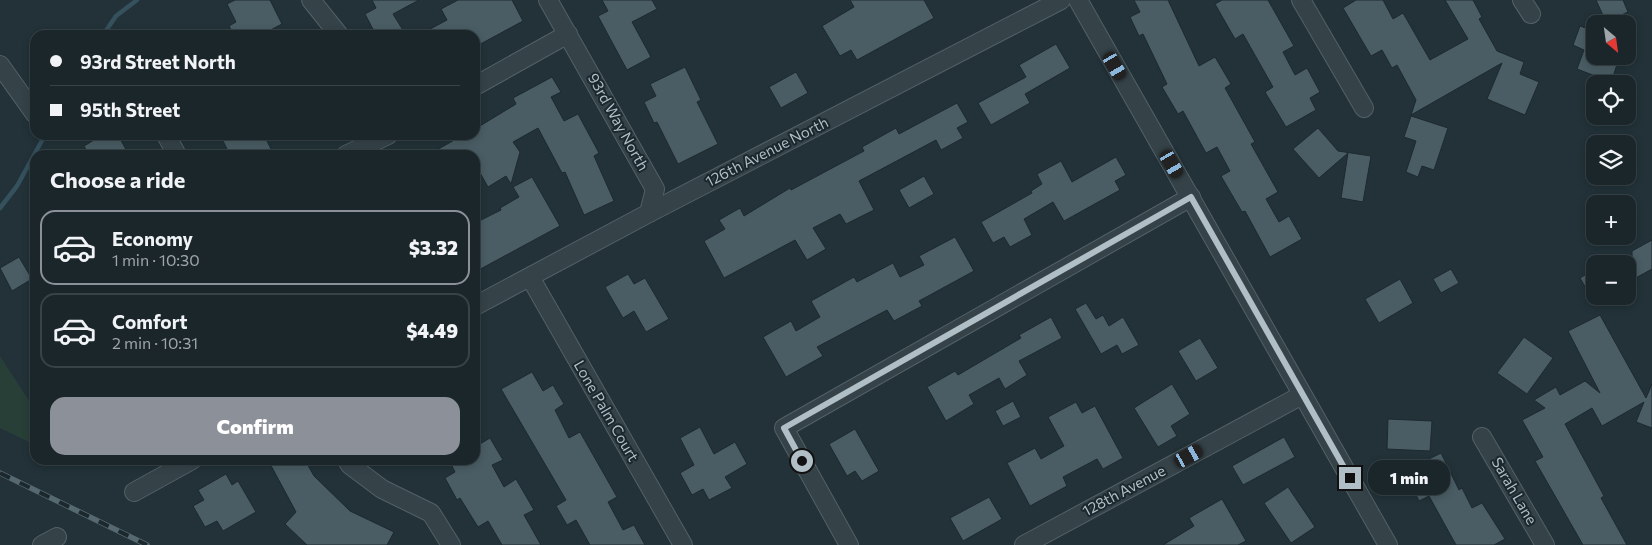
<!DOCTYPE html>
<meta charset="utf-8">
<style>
:root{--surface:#1a262a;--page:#273236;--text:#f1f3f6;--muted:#9fa5a8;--line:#384347;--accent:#8c9099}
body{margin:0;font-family:Commissioner,sans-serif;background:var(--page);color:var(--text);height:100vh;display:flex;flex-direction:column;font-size:19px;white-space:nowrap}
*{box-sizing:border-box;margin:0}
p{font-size:16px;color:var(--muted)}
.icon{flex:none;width:28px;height:28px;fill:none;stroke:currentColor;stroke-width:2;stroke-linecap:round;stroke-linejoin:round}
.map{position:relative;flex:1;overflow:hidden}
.details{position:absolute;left:30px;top:150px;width:450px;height:315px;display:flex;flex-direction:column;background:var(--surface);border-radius:15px;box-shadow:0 2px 8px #0003,0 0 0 1px var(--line)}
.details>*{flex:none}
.hud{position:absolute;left:30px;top:30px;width:450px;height:110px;border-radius:15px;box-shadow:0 2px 8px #0003,0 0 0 1px var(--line);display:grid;align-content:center;height:110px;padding:0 20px;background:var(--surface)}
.needle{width:32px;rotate:151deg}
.controls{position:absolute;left:1586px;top:15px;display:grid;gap:10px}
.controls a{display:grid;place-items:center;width:50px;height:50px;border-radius:10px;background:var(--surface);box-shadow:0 2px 8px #0003,0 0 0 1px var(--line);font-size:25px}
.end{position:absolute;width:22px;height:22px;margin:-11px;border:6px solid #b0bfc5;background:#111;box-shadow:0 0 0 2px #111}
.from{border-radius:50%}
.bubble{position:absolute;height:35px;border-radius:15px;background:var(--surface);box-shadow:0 2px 8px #0003,0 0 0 1px var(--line);font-size:16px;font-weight:800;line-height:35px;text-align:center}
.car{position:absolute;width:15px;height:30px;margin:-15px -8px;border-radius:6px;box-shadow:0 0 4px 1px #0007;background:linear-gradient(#222 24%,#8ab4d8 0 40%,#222 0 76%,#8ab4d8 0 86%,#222 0)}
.hud b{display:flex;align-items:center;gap:18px;height:48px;font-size:19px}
.hud b+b{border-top:1px solid var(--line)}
.hud i{width:12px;height:12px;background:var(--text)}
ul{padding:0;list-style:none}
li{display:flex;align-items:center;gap:15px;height:75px;margin:0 10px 8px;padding:0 10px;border:2px solid var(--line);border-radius:15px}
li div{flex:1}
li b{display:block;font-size:19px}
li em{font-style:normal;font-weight:800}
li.current{border-color:var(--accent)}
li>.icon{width:45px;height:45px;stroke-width:1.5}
h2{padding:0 20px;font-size:22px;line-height:60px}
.action{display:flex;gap:10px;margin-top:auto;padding:10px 20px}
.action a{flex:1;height:58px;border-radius:15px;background:var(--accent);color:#fff;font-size:20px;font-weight:800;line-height:58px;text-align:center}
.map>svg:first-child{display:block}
.green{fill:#283f38}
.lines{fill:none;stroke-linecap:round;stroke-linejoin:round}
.stream{stroke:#34515d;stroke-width:4.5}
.building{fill:#4a5d64;stroke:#1d2a2f}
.minor-casing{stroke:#536166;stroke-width:20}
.minor{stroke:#354349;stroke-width:18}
.rail-casing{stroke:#576970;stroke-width:5.5}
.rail{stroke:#1b282d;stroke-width:4;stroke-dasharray:11;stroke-linecap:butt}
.route{stroke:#b0bfc5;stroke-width:6}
.labels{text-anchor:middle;stroke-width:4;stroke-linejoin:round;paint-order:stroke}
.street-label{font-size:15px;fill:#b0bfc5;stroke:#1b282d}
</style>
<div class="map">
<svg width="1652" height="545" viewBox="0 0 1652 545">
<rect width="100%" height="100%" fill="#223238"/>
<!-- green -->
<polygon class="green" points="0,356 35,410 35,445 0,428"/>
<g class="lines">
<!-- stream -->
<g class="stream">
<polyline points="103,35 116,16 137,0"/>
<polyline points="0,208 17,186 45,135"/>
</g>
</g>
<!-- building -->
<g class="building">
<polygon points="235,0 270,0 282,24 261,35 234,35 229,26 236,22 227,4"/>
<polygon points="372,0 419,0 393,14 406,35 376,35 365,14 376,8"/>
<polygon points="458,0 512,0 523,21 475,47 475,35 419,35 447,20 441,9"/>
<polygon points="602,0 652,0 657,9 632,22 651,57 627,70 598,16 608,11"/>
<polygon points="850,0 924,0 934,18 857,60 851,50 840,56 822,26 854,7"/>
<polygon points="1134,0 1168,0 1199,66 1215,57 1231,84 1225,88 1255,142 1251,144 1278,192 1266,199 1279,222 1289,216 1302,239 1270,257 1245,211 1242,212 1221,176 1230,171 1217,147 1206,153 1183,111 1178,114 1162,87 1167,84 1143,34 1139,36 1130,17 1140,12"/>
<polygon points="1222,0 1268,0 1294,46 1283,52 1295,75 1307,68 1320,92 1310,98 1316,110 1286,127 1265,92 1273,87 1243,34 1235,39 1215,4"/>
<polygon points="1356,0 1383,0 1393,19 1403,13 1430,60 1468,39 1445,0 1473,0 1482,17 1479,19 1497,51 1524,62 1520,74 1539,82 1525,115 1487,99 1502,63 1411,115 1416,100 1397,65 1392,68 1382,50 1371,56 1343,8"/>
<polygon points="1596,0 1623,0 1628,12 1606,22"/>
<polygon points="1594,24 1595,56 1620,56 1611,82 1577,69 1584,50 1573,45 1580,26 1591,30"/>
<polygon points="1056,44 1070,68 1025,94 1030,103 991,125 978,103 1026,77 1019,65"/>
<polygon points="685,67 701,100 697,102 718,144 678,164 657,122 654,123 644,102 656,96 650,84"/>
<polygon points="796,72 808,93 781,108 769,87"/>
<polygon points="552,77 561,92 551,97 564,121 578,114 599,153 594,156 614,201 584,215 565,172 562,173 538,128 513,142 520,152 511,184 506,176 488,187 475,164 475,155 428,155 463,135 475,135 475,129 516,104 513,98"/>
<polygon points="957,103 968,122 957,128 963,138 941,150 936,140 859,181 874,210 846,224 840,214 813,228 826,249 807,260 795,240 724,278 704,241 725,229 719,220 740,208 744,216 790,188 791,190 864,151 862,147 896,128 899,134"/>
<polygon points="1411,116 1448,128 1434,170 1422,166 1418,177 1406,172 1416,141 1404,137"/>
<polygon points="1318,128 1338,151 1371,156 1363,202 1341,198 1348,153 1319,178 1293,149"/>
<polygon points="91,135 118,135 129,155 89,155 84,146 94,140"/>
<polygon points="220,135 264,135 274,155 230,155"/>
<polygon points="1116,157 1126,175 1115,181 1120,190 1064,221 1053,202 1024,219 1032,235 1010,247 1004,237 993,243 981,222 1032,193 1031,191 1042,184 1037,174 1061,161 1072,182"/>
<polygon points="924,176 934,194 909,208 899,190"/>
<polygon points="532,177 560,226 475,272 475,223 501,210 500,208 519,197 513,187"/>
<polygon points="955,237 974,271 919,301 922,306 894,321 887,310 817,347 823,356 786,377 763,337 791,321 796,331 820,317 811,301 854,277 857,282 893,263 900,277 924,265 919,256"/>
<polygon points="1652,240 1652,269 1632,280 1632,251"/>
<polygon points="19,257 32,279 12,291 0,268"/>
<polygon points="1451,269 1459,283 1441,293 1433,279"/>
<polygon points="1595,269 1595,304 1580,278"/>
<polygon points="628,274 634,284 645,278 669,319 646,332 634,311 623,318 605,287"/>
<polygon points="1400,279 1413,303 1379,323 1365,299"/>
<polygon points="1086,303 1096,319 1103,315 1109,326 1123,317 1139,345 1122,354 1117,345 1101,354 1075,309"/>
<polygon points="1600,315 1646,398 1652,384 1652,428 1636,422 1644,402 1602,426 1592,408 1565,424 1604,496 1601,498 1627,545 1583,545 1535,461 1543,457 1522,420 1545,408 1534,400 1556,387 1560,395 1585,381 1600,393 1568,331"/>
<polygon points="1051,317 1062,338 1019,361 1027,375 1005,389 999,378 969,395 974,404 946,421 927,387 955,371 958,375 1021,338 1019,335"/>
<polygon points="1524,337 1553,358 1527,394 1497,373"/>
<polygon points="1200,338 1218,368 1196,381 1178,351"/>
<polygon points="532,372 543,391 553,385 564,404 555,410 569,438 580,432 617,497 608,502 623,530 634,525 645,545 590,545 576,520 567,525 556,506 566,500 501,389"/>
<polygon points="1172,384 1190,414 1171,426 1177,436 1158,447 1134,408"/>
<polygon points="1013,401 1021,417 1003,426 995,411"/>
<polygon points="1076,402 1082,413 1095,406 1123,458 1103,469 1097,459 1063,477 1067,486 1030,506 1007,463 1035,448 1041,459 1064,446 1048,417"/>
<polygon points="1388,419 1432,421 1430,451 1387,449"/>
<polygon points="700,427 714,454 735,442 747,464 725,477 732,488 709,500 703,489 692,495 680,473 694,465 680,438"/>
<polygon points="855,429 879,471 862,481 855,471 847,476 829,444"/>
<polygon points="1284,437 1295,457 1243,485 1232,466"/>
<polygon points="490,438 503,460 492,465 504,487 516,479 534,510 524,515 541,545 502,545 488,521 478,527 460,498 457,500 445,478 455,472 449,460 475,460 475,447"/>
<polygon points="1441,453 1459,490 1462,488 1472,508 1482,503 1505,539 1494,545 1456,545 1429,496 1419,501 1405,471"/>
<polygon points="268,460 305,460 314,476 350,511 394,532 387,545 307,545 285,524 296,512"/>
<polygon points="226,474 232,485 238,481 256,512 223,531 217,521 205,527 193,506 204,500 198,490"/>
<polygon points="1288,487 1315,527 1291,543 1264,503"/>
<polygon points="989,497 1002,519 963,541 950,518"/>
<polygon points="1222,499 1246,541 1238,545 1163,545 1194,526 1189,518"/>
</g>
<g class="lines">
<!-- minor casing -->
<g class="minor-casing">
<g id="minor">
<polyline points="311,0 339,35"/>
<polyline points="548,0 655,189 649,213"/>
<polyline points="1078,0 1388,545"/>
<polyline points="1301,0 1364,108"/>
<polyline points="1522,0 1531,14"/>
<polyline points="0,65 35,114"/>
<polyline points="475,86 568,34"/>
<polyline points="166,135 177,155"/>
<polyline points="346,155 388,135"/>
<polyline points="530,277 683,545"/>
<polyline points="475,306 649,213 1061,0"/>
<polyline points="1482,437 1545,545"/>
<polyline points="347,460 350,465 382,489 431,513 451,545"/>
<polyline points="134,492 192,460"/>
<polyline points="42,545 57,537"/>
<polyline points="849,545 784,428 1191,197"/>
<polyline points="1024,545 1302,395"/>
</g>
</g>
<!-- minor -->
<use href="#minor" class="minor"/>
<!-- rail casing -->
<g class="rail-casing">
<polyline id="rail" points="0,473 147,545"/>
</g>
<!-- rail -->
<use href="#rail" class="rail"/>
</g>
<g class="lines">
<!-- route -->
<polyline class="route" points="802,461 784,428 1191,197 1350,478"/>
</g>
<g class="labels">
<!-- street labels -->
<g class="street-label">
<text transform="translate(618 122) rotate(61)" y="5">93rd Way North</text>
<text transform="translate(767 152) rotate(-27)" y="5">126th Avenue North</text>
<text transform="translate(606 411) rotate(60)" y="5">Lone Palm Court</text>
<text transform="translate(1124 491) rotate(-28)" y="5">128th Avenue</text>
<text transform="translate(1514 491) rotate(60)" y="5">Sarah Lane</text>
</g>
</g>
</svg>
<div class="controls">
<a><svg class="needle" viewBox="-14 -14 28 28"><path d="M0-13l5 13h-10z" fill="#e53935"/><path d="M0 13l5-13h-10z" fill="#9fa5a8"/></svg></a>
<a><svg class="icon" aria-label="locate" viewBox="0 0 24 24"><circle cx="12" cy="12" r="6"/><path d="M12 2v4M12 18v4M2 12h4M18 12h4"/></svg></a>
<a><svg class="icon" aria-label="layers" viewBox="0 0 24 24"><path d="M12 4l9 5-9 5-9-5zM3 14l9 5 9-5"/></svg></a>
<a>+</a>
<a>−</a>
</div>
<i class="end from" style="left:802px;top:461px"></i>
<i class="end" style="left:1350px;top:478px"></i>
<div class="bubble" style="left:1368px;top:460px;width:82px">1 min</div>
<i class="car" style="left:1115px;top:66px;rotate:150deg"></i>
<i class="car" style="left:1172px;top:164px;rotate:150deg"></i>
<i class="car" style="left:1189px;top:456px;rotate:61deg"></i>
<div class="hud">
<b><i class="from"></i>93rd Street North</b>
<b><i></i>95th Street</b>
</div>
<section class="details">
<h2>Choose a ride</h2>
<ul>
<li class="current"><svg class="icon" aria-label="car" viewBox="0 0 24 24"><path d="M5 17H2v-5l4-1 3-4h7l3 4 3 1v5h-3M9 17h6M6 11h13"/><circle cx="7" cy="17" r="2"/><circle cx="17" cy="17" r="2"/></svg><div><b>Economy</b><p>1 min · 10:30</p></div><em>$3.32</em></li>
<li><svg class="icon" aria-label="car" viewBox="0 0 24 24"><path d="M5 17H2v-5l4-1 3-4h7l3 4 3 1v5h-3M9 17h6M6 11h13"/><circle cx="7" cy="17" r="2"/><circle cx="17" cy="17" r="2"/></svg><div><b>Comfort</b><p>2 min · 10:31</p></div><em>$4.49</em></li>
</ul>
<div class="action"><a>Confirm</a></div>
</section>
</div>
